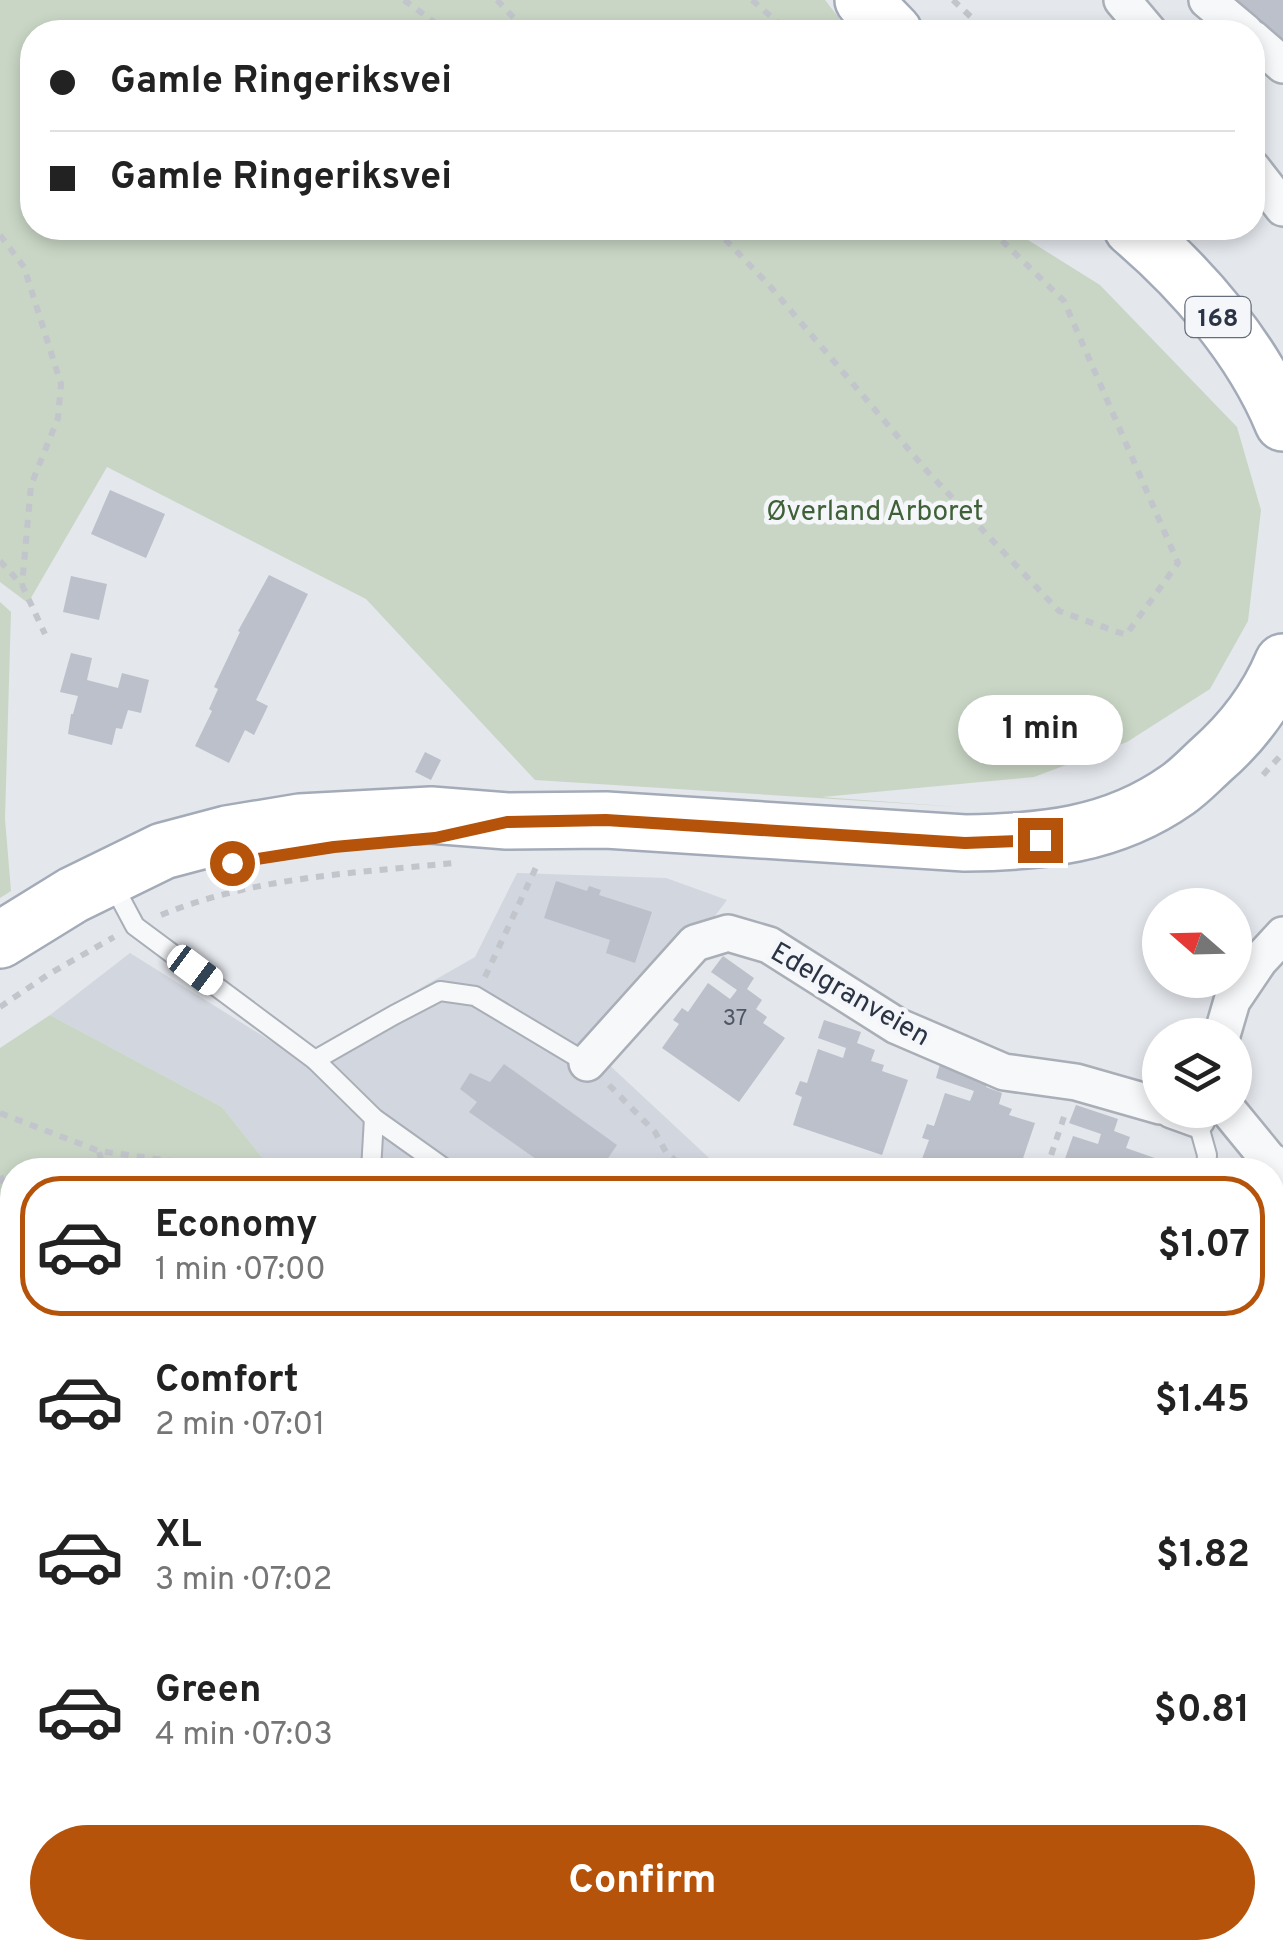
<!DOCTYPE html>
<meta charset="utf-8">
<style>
:root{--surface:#fff;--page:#f2f2f2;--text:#222;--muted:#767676;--line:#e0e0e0;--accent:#b45309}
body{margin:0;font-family:Overpass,sans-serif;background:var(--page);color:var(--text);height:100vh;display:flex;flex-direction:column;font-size:38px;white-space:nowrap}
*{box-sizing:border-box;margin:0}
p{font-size:32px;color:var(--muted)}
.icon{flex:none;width:55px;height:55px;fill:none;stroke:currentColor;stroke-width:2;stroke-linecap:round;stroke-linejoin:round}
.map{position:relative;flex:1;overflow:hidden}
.panel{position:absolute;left:0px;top:1158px;width:1285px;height:802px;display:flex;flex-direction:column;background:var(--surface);border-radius:40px 40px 0 0;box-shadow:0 5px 15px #0003}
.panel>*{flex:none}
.top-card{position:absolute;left:20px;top:20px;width:1245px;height:220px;border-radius:40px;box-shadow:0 5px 15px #0003;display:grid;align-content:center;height:220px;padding:0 30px;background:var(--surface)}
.needle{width:65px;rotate:290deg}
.controls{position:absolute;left:1142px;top:888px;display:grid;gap:20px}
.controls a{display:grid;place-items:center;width:110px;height:110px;border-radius:50%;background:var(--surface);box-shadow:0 5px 15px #0003;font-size:50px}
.end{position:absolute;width:45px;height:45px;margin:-22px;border:12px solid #b45309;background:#fff;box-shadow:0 0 0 5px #fff}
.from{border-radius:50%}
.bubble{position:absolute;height:70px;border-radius:35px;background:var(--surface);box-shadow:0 5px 15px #0003;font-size:32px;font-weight:700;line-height:70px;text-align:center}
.car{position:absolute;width:30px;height:60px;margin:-30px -15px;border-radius:12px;box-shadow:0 0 8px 2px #0007;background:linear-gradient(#fff 24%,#345 0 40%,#fff 0 76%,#345 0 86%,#fff 0)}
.top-card b{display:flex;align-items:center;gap:35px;height:95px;font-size:38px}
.top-card b+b{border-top:2px solid var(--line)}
.top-card i{width:25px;height:25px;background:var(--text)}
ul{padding:18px 0 0;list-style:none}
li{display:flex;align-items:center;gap:30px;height:140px;margin:0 20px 15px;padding:0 10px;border:5px solid transparent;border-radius:40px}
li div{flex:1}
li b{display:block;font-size:38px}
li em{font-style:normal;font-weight:700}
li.on{border-color:var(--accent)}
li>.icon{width:90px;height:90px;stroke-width:1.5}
.primary-button{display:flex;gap:20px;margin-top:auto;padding:20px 30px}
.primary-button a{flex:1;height:115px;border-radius:60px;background:var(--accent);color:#fff;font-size:40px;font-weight:700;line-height:115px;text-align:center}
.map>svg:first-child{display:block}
.built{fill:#d2d6de}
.green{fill:#c9d6c5}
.building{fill:#bbc0ca}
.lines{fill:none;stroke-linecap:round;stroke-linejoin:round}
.service-casing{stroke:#a9aeb7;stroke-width:22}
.minor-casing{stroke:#a9aeb7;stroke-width:40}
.primary-casing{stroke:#a3abb8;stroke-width:60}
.path{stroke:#c2c5cb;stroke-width:6;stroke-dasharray:8 8;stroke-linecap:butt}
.service{stroke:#f7f8fa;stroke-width:18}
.minor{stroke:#f7f8fa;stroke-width:35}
.primary{stroke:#fff;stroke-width:55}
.route{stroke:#b45309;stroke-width:12}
.labels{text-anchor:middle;stroke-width:9;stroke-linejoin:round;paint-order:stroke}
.number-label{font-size:22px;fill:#4f5766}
.shield{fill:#f4f6f9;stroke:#676e7b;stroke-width:2.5}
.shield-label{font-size:25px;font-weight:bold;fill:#2b3445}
.park-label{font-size:28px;fill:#3f6138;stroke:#f4f6f9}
.street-label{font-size:28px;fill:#2b3445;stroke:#f4f6f9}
</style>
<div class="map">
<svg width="1283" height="1959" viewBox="0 0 1283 1959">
<rect width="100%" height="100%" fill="#e4e7ec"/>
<!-- built -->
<polygon class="built" points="517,873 666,878 727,900 605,1061 722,1170 272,1170 222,1107 50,1015 130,953 298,1058 475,957"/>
<!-- green -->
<g class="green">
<polygon points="0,0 825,0 850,32 32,32 32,228 1009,228 1100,285 1237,427 1261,510 1248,621 1210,689 1127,742 1034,777 822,797 959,807 535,780 366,599 107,467 28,603 0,582"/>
<polygon points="0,602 11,612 5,819 11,891 0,898"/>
<polygon points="50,1015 222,1107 272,1170 12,1170 12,1874 0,1857 0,1048"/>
<polygon points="1273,1501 1283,1506 1283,1959 80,1959 69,1948 1272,1948"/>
<polygon points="0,1902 12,1918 12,1948 36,1948 45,1959 2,1959"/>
</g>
<!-- building -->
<g class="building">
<polygon points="1228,0 1283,0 1283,51 1269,44 1273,33 1237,17 1241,6"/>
<polygon points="110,490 165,514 146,558 91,534"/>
<polygon points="269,575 308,594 256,700 268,706 254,735 245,730 229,763 195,746 212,711 209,709 218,689 214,687 240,632 238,631"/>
<polygon points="71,576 107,584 99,620 63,612"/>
<polygon points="71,653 92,658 87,680 118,688 122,673 149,680 141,713 128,710 122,729 116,728 112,745 68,734 71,714 73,714 78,696 60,692"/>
<polygon points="425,752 441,760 431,780 415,772"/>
<polygon points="556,881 587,891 589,886 601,890 599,895 652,912 635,963 606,953 610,940 544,918"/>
<polygon points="723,956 754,978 747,989 762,1000 756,1009 767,1017 763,1023 785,1038 739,1102 662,1048 679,1024 673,1020 682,1008 688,1012 708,983 730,999 737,990 711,972"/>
<polygon points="824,1020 861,1032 857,1043 875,1050 871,1061 884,1065 882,1071 908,1080 882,1155 793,1125 802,1097 795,1094 800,1081 807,1083 818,1049 843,1058 846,1048 818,1038"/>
<polygon points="504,1064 617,1145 600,1170 529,1170 536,1159 469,1112 477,1102 460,1089 470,1073 490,1082"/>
<polygon points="940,1064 988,1081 986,1087 1002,1093 999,1104 1012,1109 1009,1115 1035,1123 1019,1170 927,1170 919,1167 929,1140 922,1138 927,1124 934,1126 945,1093 970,1101 974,1091 936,1078"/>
<polygon points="1076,1105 1118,1119 1114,1131 1130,1137 1126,1148 1175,1165 1173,1170 1061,1170 1073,1136 1098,1144 1101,1134 1069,1123"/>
<polygon points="1283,1285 1283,1431 1272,1427 1272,1302 1276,1304"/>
</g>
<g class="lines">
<!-- service casing -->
<g class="service-casing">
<g id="service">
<polyline points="111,881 135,926 315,1060 374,1118 447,1170"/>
<polyline points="315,1060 394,1015 440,991 475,996 587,1063"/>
<polyline points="1202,1117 1197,1119 1207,1155 1206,1170"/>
<polyline points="371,1170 374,1118"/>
<polyline points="1272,1468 1283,1473"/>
</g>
</g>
<!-- minor casing -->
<g class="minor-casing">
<g id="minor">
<polyline points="1122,0 1149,32"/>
<polyline points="1207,0 1245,32"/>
<polyline points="1252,38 1283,65"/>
<polyline points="1252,168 1283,208"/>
<polyline points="1222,1035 1232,1001 1259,961 1283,935"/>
<polyline points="587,1063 695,943 728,933 769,945 897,1026 1004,1072 1076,1082 1160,1106"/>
<polyline points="1172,1110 1197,1119"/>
<polyline points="1228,1110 1269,1160 1283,1168"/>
<polyline points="0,1878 12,1897"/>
<polyline points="45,1948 52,1959"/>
</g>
</g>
<!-- primary casing -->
<g class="primary-casing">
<g id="primary">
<polyline points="863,0 894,32"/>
<path d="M1132,228C1193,280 1252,348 1283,423"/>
<path d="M0,940L73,895L163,851L227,834L300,822L431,815L507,821L606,820L965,843C1041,842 1112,836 1177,790C1189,782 1200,770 1211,760C1242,733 1267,700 1283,662"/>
</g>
</g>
<!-- path -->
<g class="path">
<polyline points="404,0 448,32"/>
<polyline points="497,0 527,32"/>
<polyline points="752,0 789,32"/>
<polyline points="953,0 987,32"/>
<polyline points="714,228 769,285 927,471 1059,611 1126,635 1178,563 1064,301 989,228"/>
<polyline points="0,235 24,267 61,384 58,418 31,485 22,585"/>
<polyline points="0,561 22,585 45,634"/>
<polyline points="1263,775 1282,754"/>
<path d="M161,915C254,877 354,873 453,863"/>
<polyline points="485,977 538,863"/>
<polyline points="0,1007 49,974 114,937"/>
<polyline points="609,1085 655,1132 666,1152 686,1170"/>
<polyline points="0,1113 99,1151 179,1162 202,1170"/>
<polyline points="99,1152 104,1170"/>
<polyline points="1046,1170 1065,1114"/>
<polyline points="0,1176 12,1199"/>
<polyline points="0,1502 12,1486"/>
<polyline points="0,1562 12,1567"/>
<polyline points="1272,1698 1283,1708"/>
<polyline points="1272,1911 1283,1908"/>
<polyline points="540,1948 560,1959"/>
<polyline points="1105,1948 1116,1952 1120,1959"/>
<polyline points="1112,1948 1116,1952 1134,1948"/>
<polyline points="906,1959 922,1948"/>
<polyline points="1208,1959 1212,1948"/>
</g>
<!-- service -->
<use href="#service" class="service"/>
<!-- minor -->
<use href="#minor" class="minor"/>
<!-- primary -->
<use href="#primary" class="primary"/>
</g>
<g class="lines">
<!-- route -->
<polyline class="route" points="232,863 334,847 435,838 507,822 606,820 965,843 1040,840"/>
</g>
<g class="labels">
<!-- number labels -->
<g class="number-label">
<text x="735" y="1025">37</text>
</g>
<!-- shield labels -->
<rect class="shield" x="1185.5" y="297" width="65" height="40" rx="8"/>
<g class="shield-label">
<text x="1218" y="326">168</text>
</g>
<!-- park labels -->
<g class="park-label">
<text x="875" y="520">Øverland Arboret</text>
</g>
<!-- street labels -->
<g class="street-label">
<text transform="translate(851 993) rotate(30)" y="10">Edelgranveien</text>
</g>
</g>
</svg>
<div class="controls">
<a><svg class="needle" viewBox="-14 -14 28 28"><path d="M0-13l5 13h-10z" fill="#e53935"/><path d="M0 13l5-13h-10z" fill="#767676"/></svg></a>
<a><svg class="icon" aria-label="layers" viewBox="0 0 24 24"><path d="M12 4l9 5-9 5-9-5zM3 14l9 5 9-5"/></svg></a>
</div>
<i class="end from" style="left:232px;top:863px"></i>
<i class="end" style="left:1040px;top:840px"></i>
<div class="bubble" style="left:958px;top:695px;width:165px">1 min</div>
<i class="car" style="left:195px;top:970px;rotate:127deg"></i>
<div class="top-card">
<b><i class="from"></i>Gamle Ringeriksvei</b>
<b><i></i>Gamle Ringeriksvei</b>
</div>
<section class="panel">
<ul>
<li class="on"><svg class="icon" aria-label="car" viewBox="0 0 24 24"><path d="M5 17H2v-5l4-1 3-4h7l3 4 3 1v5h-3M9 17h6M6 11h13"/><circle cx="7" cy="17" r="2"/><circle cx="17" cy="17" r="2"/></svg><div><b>Economy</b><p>1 min · 07:00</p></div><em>$1.07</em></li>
<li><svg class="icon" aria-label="car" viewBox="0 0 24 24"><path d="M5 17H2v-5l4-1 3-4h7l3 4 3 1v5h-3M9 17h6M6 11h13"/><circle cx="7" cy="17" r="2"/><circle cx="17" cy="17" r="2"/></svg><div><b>Comfort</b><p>2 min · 07:01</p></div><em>$1.45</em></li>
<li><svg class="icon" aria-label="car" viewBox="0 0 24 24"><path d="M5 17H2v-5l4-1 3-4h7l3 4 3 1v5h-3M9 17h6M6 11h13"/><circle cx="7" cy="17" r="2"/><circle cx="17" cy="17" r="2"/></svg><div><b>XL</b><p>3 min · 07:02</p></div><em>$1.82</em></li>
<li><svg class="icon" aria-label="car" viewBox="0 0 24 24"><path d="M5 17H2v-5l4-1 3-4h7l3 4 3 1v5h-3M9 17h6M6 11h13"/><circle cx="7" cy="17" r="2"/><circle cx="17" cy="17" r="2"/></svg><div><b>Green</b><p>4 min · 07:03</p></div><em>$0.81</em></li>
</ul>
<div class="primary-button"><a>Confirm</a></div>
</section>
</div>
